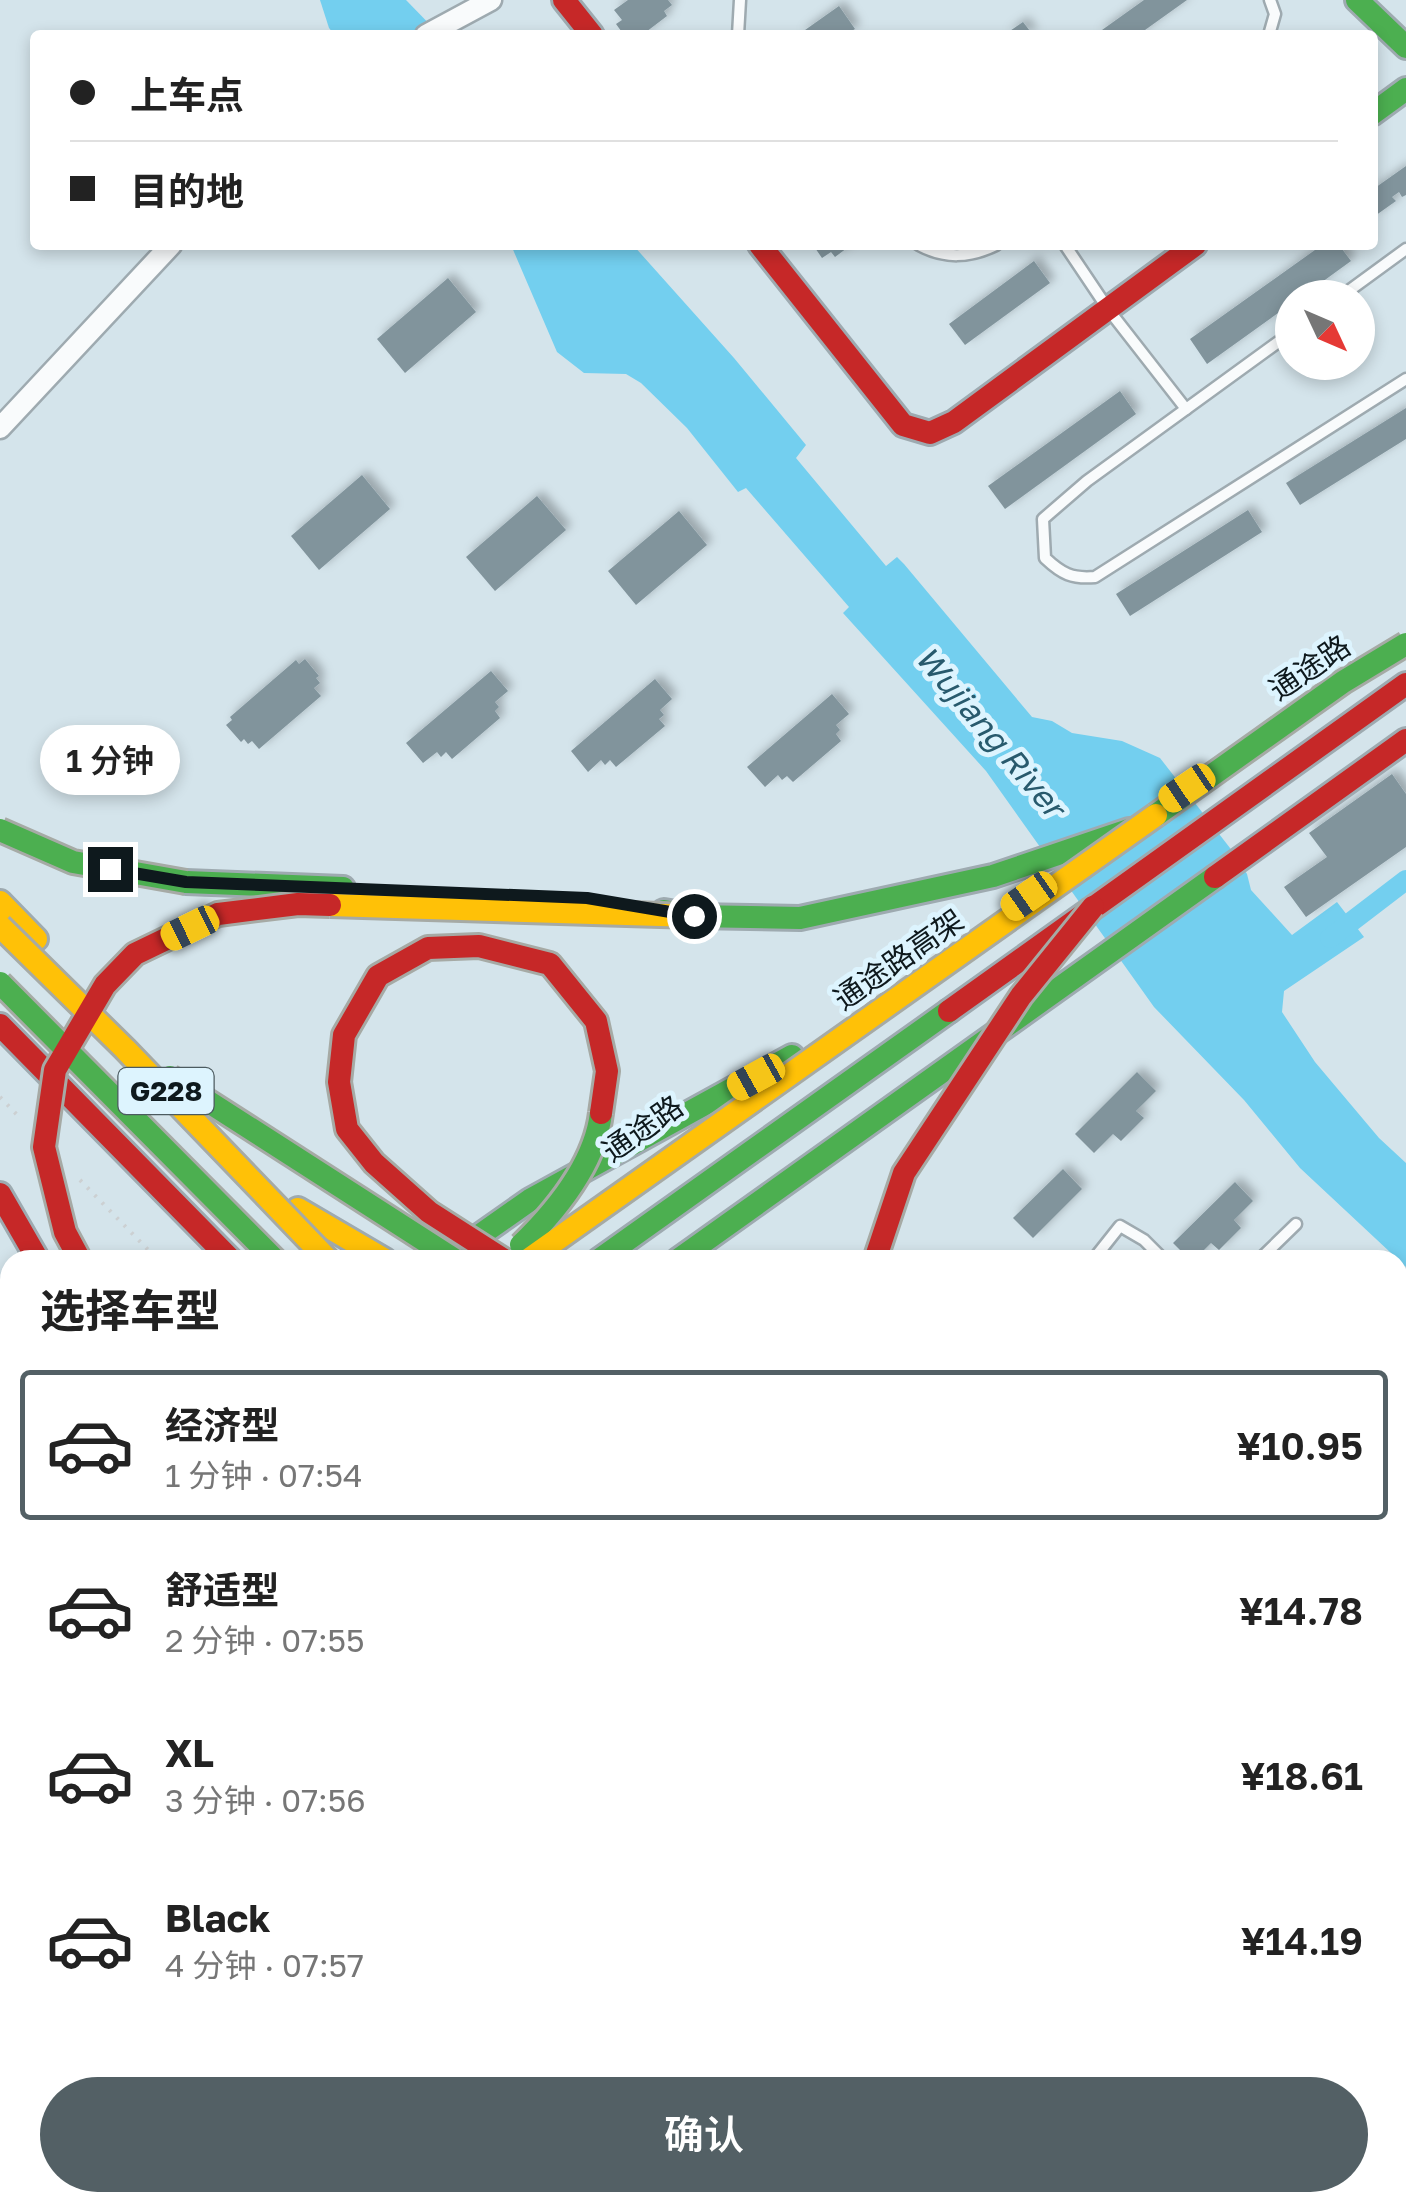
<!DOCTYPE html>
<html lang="zh">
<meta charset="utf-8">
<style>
:root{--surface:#fff;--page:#f2f2f2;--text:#222;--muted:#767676;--line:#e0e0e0;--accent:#536065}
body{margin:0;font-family:"Golos Text","Noto Sans SC",sans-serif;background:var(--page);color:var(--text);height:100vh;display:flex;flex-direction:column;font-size:38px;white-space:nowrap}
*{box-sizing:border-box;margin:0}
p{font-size:32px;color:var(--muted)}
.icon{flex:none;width:55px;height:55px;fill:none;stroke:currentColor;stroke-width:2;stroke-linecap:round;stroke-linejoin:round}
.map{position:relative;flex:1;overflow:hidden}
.drawer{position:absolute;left:0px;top:1250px;width:1408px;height:962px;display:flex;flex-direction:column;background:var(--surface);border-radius:30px 30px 0 0;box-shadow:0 5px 15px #0003}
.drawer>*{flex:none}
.guide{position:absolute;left:30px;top:30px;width:1348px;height:220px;border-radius:10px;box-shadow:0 5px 15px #0003;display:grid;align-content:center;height:220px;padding:0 40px;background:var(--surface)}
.needle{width:65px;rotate:134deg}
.buttons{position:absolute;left:1275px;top:280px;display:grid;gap:20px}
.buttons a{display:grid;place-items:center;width:100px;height:100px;border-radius:50%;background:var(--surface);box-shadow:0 5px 15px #0003;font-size:50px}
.end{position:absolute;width:45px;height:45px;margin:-22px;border:12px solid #0e191d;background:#fff;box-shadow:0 0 0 5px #fff}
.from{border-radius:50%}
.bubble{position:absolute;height:70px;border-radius:35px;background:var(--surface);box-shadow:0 5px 15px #0003;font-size:32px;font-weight:600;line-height:70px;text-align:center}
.car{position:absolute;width:30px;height:60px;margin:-30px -15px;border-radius:12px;box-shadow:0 0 8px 2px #0007;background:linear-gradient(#f5c518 24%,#345 0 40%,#f5c518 0 76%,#345 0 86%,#f5c518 0)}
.guide b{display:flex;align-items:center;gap:35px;height:95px;font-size:38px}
.guide b+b{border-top:2px solid var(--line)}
.guide i{width:25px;height:25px;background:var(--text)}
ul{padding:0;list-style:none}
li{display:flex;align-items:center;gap:30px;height:150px;margin:0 20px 15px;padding:0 20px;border:5px solid transparent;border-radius:10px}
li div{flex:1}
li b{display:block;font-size:38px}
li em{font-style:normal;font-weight:600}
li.active{border-color:var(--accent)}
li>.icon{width:90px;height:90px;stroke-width:1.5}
h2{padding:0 40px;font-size:45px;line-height:120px}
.button{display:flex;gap:20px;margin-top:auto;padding:20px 40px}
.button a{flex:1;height:115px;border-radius:60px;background:var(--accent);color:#fff;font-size:40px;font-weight:600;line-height:115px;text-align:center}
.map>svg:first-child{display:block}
.green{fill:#e8d7b0}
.water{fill:#73cfef}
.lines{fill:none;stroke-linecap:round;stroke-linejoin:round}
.canal{stroke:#73cfef;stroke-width:20}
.building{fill:#81949c;filter:url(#shadow)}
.lane-casing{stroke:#9eaab0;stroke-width:15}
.street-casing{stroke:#9eaab0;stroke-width:25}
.fast-casing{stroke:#9eaab0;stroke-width:28}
.slow-casing{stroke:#9eaab0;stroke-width:28}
.jam-casing{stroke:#9eaab0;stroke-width:28}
.path{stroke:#ccd0d2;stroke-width:4;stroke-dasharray:2.5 8;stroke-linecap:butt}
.lane{stroke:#f9fbfc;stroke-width:10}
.street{stroke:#f9fbfc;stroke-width:20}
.fast{stroke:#4caf50;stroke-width:22}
.slow{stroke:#ffc107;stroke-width:22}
.jam{stroke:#c62828;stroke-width:22}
.fast-bridge-casing{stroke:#a6aaa5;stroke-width:28;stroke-linecap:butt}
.slow-bridge-casing{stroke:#a6aaa5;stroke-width:28;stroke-linecap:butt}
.jam-bridge-casing{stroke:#a6aaa5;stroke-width:28;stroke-linecap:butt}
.fast-bridge{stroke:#4caf50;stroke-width:22}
.slow-bridge{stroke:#ffc107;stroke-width:22}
.jam-bridge{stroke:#c62828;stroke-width:22}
.route{stroke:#0e191d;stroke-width:12}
.labels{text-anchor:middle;stroke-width:10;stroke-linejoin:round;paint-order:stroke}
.shield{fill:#ddf4fe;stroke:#4c5b60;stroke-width:2.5}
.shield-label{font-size:28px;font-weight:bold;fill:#0e191d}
.street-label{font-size:30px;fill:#0e191d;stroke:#ddf4fe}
.water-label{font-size:32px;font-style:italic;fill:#285a6d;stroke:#ddf4fe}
</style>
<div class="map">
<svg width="1406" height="2212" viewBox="0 0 1406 2212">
<defs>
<filter id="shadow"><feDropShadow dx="5.5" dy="-5.5" stdDeviation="5" flood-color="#0004"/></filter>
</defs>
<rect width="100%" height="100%" fill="#d4e4eb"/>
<!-- green -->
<polygon class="green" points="0,1901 10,1911 10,2140 0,2145"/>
<!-- water -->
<g class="water">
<polygon points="320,0 406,0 440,35 335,35 329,28"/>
<polygon points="511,245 633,245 734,358 806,445 796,458 886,566 897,557 904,564 1032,717 1052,721 1072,733 1122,741 1160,758 1230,848 1247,874 1251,890 1292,935 1337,902 1364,937 1284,991 1282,1012 1315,1062 1379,1138 1406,1163 1406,1267 1300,1168 1244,1100 1154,1007 986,771 843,613 849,607 746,488 738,492 687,428 641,383 626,374 584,373 557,352"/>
</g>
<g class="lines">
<!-- canal -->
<polyline class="canal" points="1330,938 1406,880"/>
</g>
<!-- building -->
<g class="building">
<polygon points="628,0 668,0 672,5 664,11 667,16 642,35 635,32 624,35 616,24 622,20 614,10"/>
<polygon points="1144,0 1187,0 1138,35 1095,35"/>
<polygon points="839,6 855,29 845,35 798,35"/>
<polygon points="1023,22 1033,35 1004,35"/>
<polygon points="1406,166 1406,195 1402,197 1399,192 1392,197 1396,201 1372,218 1372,190"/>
<polygon points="813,245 851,245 835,257 831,252 822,258"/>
<polygon points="1322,245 1339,245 1351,261 1300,298 1292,298 1292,303 1207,364 1190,339"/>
<polygon points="1034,261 1050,283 965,345 949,324"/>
<polygon points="448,278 476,312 405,373 377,339"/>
<polygon points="1120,391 1136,414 1005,509 988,486"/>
<polygon points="1406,408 1406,439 1300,505 1286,483"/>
<polygon points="362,475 390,509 319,570 291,536"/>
<polygon points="537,496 566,530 495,591 466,557"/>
<polygon points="1248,510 1262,532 1130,616 1116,594"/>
<polygon points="679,511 707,545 636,605 608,571"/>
<polygon points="305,659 319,676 316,678 320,683 314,688 321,696 259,749 252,741 248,744 244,739 241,742 226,725 232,720 230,717 296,660 299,664"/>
<polygon points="491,671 508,691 495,702 499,707 495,711 500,718 452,759 446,752 441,757 437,752 423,763 406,743"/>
<polygon points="655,679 672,699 660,710 664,715 659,719 665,726 616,767 610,760 605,765 601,760 588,772 571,751"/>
<polygon points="832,694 849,714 836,725 840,730 836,734 841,741 793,782 787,776 782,780 778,775 765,787 747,767"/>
<polygon points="1392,774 1406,794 1406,847 1306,917 1284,887 1327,857 1309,833"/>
<polygon points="1137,1072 1156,1091 1136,1111 1144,1118 1121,1141 1113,1134 1094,1153 1075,1134"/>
<polygon points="1063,1169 1082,1189 1033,1238 1013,1218"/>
<polygon points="1235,1182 1253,1201 1234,1220 1241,1228 1219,1250 1211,1243 1194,1260 1190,1260 1173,1243"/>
<polygon points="1406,1479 1406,1514 1398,1506 1398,1487"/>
<polygon points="416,2202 451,2202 446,2212 411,2212"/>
<polygon points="672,2202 719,2202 714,2212 671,2212 668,2210"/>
</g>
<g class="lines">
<!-- lane casing -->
<g class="lane-casing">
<g id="lane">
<polyline points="738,35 740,0"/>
<polyline points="1269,35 1275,14 1270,0"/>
<path d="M919,245C945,259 969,258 996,245"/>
<polyline points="1065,245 1108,309 1186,409"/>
<polyline points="1339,298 1406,249"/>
<path d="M1292,332L1087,481L1043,519L1045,558C1062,574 1072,579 1095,577L1406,379"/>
<polyline points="1093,1260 1120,1226 1144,1240 1164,1260"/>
<polyline points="1259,1260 1296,1224"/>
<polyline points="1398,1537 1406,1548"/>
<polyline points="1398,1721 1406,1712"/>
<polyline points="1398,1791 1406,1797"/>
<polyline points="812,2202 820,2212"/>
<polyline points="759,2212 765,2202"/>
</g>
</g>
<!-- street casing -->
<g class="street-casing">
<g id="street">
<polyline points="426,35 491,0"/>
<polyline points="0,428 171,245"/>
</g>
</g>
<!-- fast casing -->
<g class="fast-casing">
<g id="fast">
<polyline points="1357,0 1406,47"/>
<polyline points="1372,114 1406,89"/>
<polyline points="186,882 343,888"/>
<polyline points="664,911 694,916 800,918 993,876 1129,830"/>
<polyline points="456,1252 530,1200 792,1056"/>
<polyline points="599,1260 949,1011"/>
<polyline points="678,1260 1215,877"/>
<polyline points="0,1635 10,1627"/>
<polyline points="0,1688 10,1681"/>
<polyline points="0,1725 10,1718"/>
<polyline points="1398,2031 1406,2019"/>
<polyline points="219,2202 235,2212"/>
</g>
</g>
<!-- slow casing -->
<g class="slow-casing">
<g id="slow">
<polyline points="0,902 36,939"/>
<polyline points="298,1209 385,1260"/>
<polyline points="0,1832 10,1829"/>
<polyline points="1398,1970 1406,1958"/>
<polyline points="1242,2202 1252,2212"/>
<polyline points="1296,2202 1305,2212"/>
<polyline points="14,2212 23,2202"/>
<polyline points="1268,2212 1274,2202"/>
</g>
</g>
<!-- jam casing -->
<g class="jam-casing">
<g id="jam">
<polyline points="564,0 592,35"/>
<polyline points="760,245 903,425 930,433 954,422 1195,245"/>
<polyline points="1215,877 1406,740"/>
<polyline points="949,1011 1406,684"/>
<polyline points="0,1025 231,1260"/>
<polyline points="0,1194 38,1260"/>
<polyline points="0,1860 10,1860"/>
<polyline points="1150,2202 1159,2212"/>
<polyline points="1194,2202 1203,2212"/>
<polyline points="1218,2212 1224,2202"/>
</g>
</g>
<!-- path -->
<g class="path">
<polyline points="0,1097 21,1119"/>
<polyline points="80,1180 158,1260"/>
<polyline points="0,1572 10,1565"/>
</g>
<!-- lane -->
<use href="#lane" class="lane"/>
<!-- street -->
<use href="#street" class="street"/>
<!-- fast -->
<use href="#fast" class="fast"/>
<!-- slow -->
<use href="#slow" class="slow"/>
<!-- jam -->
<use href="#jam" class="jam"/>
<!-- fast-bridge casing -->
<g class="fast-bridge-casing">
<g id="fast-bridge">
<polyline points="1156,815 1343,682 1406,644"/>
<polyline points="0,830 73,862 186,882"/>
<polyline points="0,983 275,1260"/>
<polyline points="170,1077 455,1260"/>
<path d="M521,1245C557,1210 595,1164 601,1113"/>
</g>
</g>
<!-- slow-bridge casing -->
<g class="slow-bridge-casing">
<g id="slow-bridge">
<polyline points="330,905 694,916"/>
<polyline points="0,926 125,1049 328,1260"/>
<polyline points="528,1260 1156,815"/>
</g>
</g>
<!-- jam-bridge casing -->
<g class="jam-bridge-casing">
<g id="jam-bridge">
<polyline points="80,1260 65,1232 44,1147 55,1070 105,985 135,954 218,914 298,904 330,905"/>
<polyline points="504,1260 429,1212 374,1163 347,1129 339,1082 344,1035 378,976 428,948 479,946 550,964 596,1021 607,1071 601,1113"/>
<polyline points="875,1260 904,1173 1021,996 1093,907"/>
</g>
</g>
<!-- fast-bridge -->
<use href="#fast-bridge" class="fast-bridge"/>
<!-- slow-bridge -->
<use href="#slow-bridge" class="slow-bridge"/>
<!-- jam-bridge -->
<use href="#jam-bridge" class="jam-bridge"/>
</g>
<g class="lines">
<!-- route -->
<polyline class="route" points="110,869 186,882 587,898 694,916"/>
</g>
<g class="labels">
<!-- shield labels -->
<rect class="shield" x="118.5" y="1068" width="95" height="46" rx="8"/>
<g class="shield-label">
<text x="166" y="1101">G228</text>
</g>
<!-- street labels -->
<g class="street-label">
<text transform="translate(1310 668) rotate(-34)" y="10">通途路</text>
<text transform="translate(899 960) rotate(-35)" y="10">通途路高架</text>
<text transform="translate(643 1129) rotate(-35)" y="10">通途路</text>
</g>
<!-- water labels -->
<g class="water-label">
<text transform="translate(990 732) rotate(50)" y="11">Wujiang River</text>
</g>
</g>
</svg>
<div class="buttons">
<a><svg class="needle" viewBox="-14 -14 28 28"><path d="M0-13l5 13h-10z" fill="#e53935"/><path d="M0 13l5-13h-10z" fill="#767676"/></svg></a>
</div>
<i class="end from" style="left:694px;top:916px"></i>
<i class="end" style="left:110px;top:869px"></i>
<div class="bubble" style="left:40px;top:725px;width:140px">1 分钟</div>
<i class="car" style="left:1187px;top:788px;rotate:236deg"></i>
<i class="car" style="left:1029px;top:896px;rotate:235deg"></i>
<i class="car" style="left:190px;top:928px;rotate:244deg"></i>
<i class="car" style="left:756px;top:1077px;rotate:241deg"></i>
<div class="guide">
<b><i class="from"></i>上车点</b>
<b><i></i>目的地</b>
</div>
<section class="drawer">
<h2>选择车型</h2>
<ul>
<li class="active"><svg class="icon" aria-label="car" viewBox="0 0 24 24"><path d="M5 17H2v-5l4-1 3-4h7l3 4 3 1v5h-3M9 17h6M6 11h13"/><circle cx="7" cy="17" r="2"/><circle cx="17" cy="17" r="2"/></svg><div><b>经济型</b><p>1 分钟 · 07:54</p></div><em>¥10.95</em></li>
<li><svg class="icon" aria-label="car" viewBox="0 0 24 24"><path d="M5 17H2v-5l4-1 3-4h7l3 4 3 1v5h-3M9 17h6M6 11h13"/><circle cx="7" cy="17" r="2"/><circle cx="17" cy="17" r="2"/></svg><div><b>舒适型</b><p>2 分钟 · 07:55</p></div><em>¥14.78</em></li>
<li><svg class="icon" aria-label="car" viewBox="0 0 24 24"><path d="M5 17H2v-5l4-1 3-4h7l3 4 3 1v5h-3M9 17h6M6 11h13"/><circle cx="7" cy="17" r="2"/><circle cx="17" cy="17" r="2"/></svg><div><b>XL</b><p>3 分钟 · 07:56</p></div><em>¥18.61</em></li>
<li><svg class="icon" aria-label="car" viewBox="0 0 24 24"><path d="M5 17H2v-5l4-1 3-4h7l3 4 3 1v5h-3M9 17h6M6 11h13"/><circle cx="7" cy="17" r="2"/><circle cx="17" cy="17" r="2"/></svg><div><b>Black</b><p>4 分钟 · 07:57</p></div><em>¥14.19</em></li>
</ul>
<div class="button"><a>确认</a></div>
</section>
</div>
